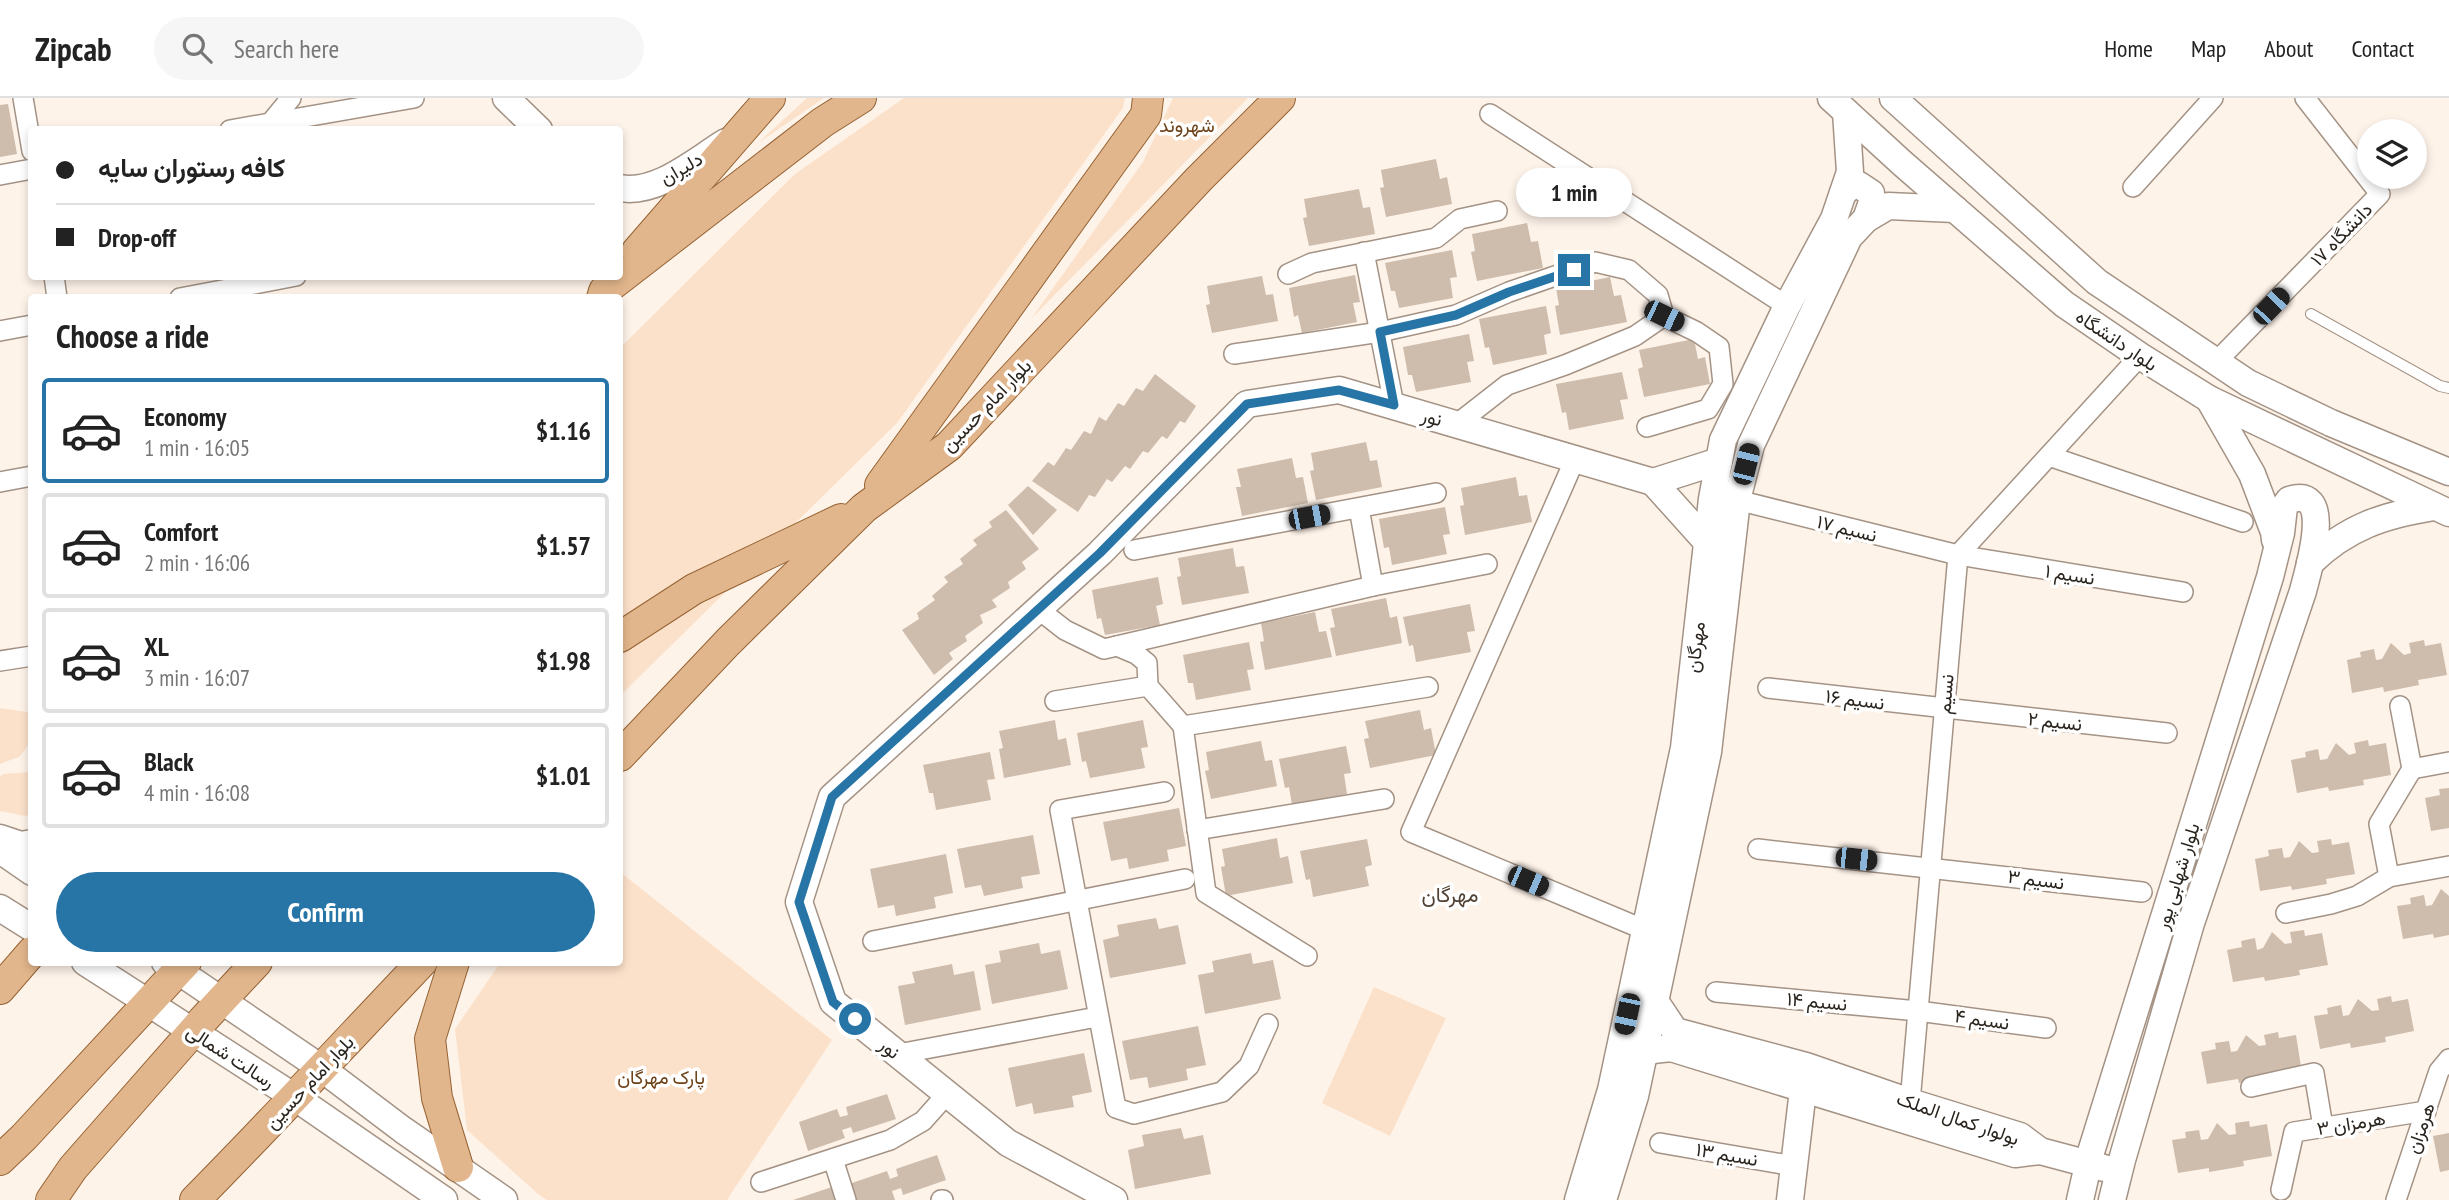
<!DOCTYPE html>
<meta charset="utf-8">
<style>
:root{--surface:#fff;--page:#f6f6f6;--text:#222;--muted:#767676;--line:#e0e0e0;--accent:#2775a7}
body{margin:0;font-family:"PT Sans Narrow",Vazirmatn,sans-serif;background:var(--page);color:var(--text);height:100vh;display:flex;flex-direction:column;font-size:26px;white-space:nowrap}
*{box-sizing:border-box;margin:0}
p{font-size:23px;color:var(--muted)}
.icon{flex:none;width:38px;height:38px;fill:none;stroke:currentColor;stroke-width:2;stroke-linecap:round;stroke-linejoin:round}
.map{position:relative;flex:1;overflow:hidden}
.drawer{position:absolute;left:28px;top:196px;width:595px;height:672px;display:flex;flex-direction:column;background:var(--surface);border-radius:7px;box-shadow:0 4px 10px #0003}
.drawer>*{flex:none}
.top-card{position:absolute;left:28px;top:28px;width:595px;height:154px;border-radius:7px;box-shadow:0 4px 10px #0003;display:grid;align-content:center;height:154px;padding:0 28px;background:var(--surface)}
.buttons{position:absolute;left:2357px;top:21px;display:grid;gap:14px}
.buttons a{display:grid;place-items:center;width:70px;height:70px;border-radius:50%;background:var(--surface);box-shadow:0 4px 10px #0003;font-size:35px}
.end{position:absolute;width:32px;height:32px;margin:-16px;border:9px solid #2775a7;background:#fff;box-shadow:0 0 0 4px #fff}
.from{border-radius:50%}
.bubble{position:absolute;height:49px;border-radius:24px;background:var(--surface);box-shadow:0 4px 10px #0003;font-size:23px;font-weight:700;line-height:49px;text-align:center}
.car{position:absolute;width:21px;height:42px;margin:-21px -10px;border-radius:9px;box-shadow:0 0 5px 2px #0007;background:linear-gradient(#222 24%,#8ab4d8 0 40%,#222 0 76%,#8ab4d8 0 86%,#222 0)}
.top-card b{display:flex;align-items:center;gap:24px;height:66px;font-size:26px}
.top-card b+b{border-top:2px solid var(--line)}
.top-card i{width:18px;height:18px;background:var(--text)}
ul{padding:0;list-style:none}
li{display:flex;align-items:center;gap:21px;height:105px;margin:0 14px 10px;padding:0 14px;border:4px solid var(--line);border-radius:7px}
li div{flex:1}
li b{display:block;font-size:26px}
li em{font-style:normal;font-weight:700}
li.current{border-color:var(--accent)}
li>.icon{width:63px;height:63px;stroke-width:1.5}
h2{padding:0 28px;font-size:32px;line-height:84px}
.cta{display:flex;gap:14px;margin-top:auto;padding:14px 28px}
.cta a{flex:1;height:80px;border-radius:42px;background:var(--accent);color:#fff;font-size:28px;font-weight:700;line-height:80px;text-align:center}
header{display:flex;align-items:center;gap:42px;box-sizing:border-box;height:98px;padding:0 35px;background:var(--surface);border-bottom:2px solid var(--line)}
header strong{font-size:33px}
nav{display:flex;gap:38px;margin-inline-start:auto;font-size:24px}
.search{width:490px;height:63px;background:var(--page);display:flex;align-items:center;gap:18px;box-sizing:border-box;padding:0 24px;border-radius:38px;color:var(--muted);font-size:26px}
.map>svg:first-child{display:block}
.green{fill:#fce1ca}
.building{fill:#cebcad}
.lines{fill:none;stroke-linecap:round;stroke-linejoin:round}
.lane-casing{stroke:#a49385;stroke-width:12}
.street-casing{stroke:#a49385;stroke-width:22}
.secondary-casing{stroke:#a49385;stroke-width:29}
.primary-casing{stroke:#956334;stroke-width:32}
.lane{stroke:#fff;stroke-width:10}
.street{stroke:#fff;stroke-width:19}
.secondary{stroke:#fff;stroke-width:26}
.primary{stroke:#e2b68c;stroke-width:30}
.route{stroke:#2775a7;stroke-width:9}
.labels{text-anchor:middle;stroke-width:7;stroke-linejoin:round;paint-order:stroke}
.park-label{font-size:19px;fill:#6d4219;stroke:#fff}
.street-label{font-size:19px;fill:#2a241e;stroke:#fff}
.neighbourhood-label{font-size:21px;fill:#514235;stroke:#fff}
</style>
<header>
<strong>Zipcab</strong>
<div class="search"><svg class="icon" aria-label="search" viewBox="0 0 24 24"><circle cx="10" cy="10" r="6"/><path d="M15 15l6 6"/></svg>Search here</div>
<nav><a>Home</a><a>Map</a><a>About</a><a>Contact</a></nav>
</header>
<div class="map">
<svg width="2449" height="1102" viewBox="0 0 2449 1102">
<rect width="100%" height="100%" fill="#fef3e9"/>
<!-- green -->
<g class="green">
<polygon points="807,0 824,0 758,45"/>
<polygon points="904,0 1125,0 1123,10 897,325 620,598 620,250 795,76"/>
<polygon points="1173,0 1248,0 1031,221 1143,64"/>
<polygon points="0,610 27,614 32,617 31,644 19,659 0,666"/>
<polygon points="31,674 31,716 25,718 0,713 0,678 3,676"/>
<polygon points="620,774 832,942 727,1102 547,1102 538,1096 467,1032 455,931 500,865 620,864"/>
<polygon points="1374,889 1446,920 1390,1038 1322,1005"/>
</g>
<!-- building -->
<g class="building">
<polygon points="8,6 17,56 0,59 0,7"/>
<polygon points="1436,61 1440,81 1447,79 1452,106 1386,119 1380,90 1384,89 1381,72"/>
<polygon points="1359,91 1363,110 1370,109 1375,136 1309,148 1303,120 1307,119 1304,101"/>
<polygon points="1527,125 1531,144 1538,143 1543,170 1477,183 1471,154 1475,153 1472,136"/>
<polygon points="1452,152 1457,179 1450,180 1453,200 1399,210 1395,193 1391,193 1385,165"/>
<polygon points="1355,177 1360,204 1353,205 1357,224 1302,235 1298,217 1294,219 1289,190"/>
<polygon points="1262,178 1266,197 1273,196 1278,223 1212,235 1206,207 1210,206 1207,188"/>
<polygon points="1610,179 1614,198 1621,197 1627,224 1560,237 1555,208 1559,207 1556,190"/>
<polygon points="1546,208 1551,235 1544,237 1547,256 1493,267 1489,249 1485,250 1479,221"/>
<polygon points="1469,236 1474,263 1467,264 1471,284 1416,294 1412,277 1408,277 1403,249"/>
<polygon points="1694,241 1698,261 1705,259 1710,286 1644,299 1638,271 1643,269 1639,252"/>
<polygon points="1622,274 1628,301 1620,302 1624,321 1569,332 1566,314 1562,315 1556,286"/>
<polygon points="1155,276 1196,308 1185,325 1180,323 1167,341 1162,338 1148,355 1143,353 1130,371 1125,368 1112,384 1107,381 1095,399 1089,397 1078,414 1032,383 1048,364 1054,368 1066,350 1071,352 1084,333 1091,336 1099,319 1106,323 1118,305 1124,308 1136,290 1143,293"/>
<polygon points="1366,344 1370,363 1377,362 1382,389 1316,402 1310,373 1314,372 1311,355"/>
<polygon points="1292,360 1296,380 1303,379 1308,405 1242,418 1236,389 1241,389 1237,371"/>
<polygon points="1516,379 1519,398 1527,397 1532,424 1465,437 1460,408 1464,407 1461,390"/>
<polygon points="1028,388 1057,412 1033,437 1008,407"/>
<polygon points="1445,409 1450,436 1443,437 1447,456 1392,467 1389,449 1384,450 1379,421"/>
<polygon points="1006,412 1039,451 1022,464 1026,471 1008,484 1010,490 992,502 997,509 980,517 983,525 965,538 967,543 949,555 953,561 934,577 902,532 919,521 917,515 935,502 932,498 948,484 944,479 963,466 960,461 977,447 973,442 992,429 989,424"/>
<polygon points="1233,450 1236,469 1244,468 1249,495 1182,507 1177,479 1181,478 1178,460"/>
<polygon points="1158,479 1163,506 1156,508 1160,527 1105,537 1101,520 1097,521 1092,492"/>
<polygon points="1386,500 1390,520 1397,518 1402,545 1336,558 1330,530 1335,529 1331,511"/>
<polygon points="1470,506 1475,533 1467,534 1471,554 1416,564 1413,547 1409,548 1403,519"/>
<polygon points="1315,514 1319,534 1326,533 1332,559 1265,572 1260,544 1264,543 1261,525"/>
<polygon points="2424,542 2425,548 2441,545 2447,577 2418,582 2419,587 2384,594 2383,589 2352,595 2347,562 2361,559 2360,554 2374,551 2376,562 2382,561 2391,545 2404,557 2411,555 2409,545"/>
<polygon points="1249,544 1254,571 1247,572 1251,592 1196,602 1193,585 1188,585 1183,557"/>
<polygon points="1420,612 1424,632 1431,630 1436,657 1370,670 1364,641 1369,640 1365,623"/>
<polygon points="1055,622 1058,642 1066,640 1071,667 1004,680 999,651 1003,650 999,633"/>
<polygon points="1143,622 1148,649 1141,650 1145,670 1090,680 1086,663 1082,664 1077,635"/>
<polygon points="2368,642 2369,648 2386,645 2391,677 2363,682 2364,687 2329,693 2328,689 2297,695 2291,662 2306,659 2305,654 2318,651 2320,662 2327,661 2336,645 2349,657 2356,655 2354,645"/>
<polygon points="1261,643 1265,663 1272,662 1277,688 1211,701 1205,673 1209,672 1206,654"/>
<polygon points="1346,648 1351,675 1344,676 1347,696 1292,707 1289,689 1285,690 1279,661"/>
<polygon points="990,654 995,681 987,682 991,702 936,712 933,695 929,695 923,667"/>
<polygon points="2449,690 2449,730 2431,733 2425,700 2440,697 2439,691"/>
<polygon points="1179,710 1186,748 1167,752 1169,763 1129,771 1127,760 1111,763 1103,724"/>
<polygon points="1033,737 1040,776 1021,779 1023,790 984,798 981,787 965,790 957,751"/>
<polygon points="1277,740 1280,760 1288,758 1293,785 1226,798 1221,769 1225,768 1222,751"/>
<polygon points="1367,741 1372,767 1365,769 1369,788 1313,799 1310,781 1306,782 1300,753"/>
<polygon points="2331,741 2332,747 2349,744 2355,776 2326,781 2327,786 2292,792 2291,788 2260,793 2255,761 2269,758 2268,752 2282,750 2284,760 2290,759 2299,743 2312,755 2319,754 2317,743"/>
<polygon points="946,756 953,795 934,799 936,810 896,818 894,807 878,810 870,771"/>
<polygon points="2441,791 2449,798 2449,837 2434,840 2433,836 2403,841 2397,808 2411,806 2410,800 2424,797 2426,808 2432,807"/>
<polygon points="1156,820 1159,831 1178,827 1186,866 1110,880 1103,842 1119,838 1117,827"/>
<polygon points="2304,832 2305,838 2322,835 2328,867 2299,872 2300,877 2265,883 2264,879 2233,884 2227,852 2242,849 2241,843 2255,840 2257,852 2263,850 2272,834 2285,846 2292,845 2290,834"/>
<polygon points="1039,845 1041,856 1060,852 1068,891 992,906 985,867 1001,864 999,853"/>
<polygon points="1251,855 1253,866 1273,862 1281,901 1205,916 1198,877 1214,874 1212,863"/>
<polygon points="952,866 954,877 974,873 981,912 905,927 898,888 915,885 912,874"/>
<polygon points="2391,898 2392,904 2408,901 2414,933 2385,939 2386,944 2351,950 2350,945 2320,951 2314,918 2328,916 2327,910 2341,907 2343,918 2349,917 2358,901 2372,913 2379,912 2377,901"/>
<polygon points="1198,928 1206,967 1186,971 1188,982 1149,990 1147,979 1130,982 1122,943"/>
<polygon points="2278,934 2279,940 2296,937 2301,969 2273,974 2274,979 2239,985 2238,981 2207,986 2201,954 2216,951 2215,945 2229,943 2231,954 2237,953 2246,937 2259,948 2266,947 2264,937"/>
<polygon points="1084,955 1092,994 1072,998 1074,1009 1034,1016 1032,1005 1016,1009 1008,970"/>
<polygon points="887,996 896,1021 853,1035 851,1029 842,1032 845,1040 808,1053 799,1024 837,1011 840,1019 848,1017 846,1009"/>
<polygon points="2249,1023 2250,1029 2267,1026 2272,1058 2243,1063 2244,1068 2209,1074 2209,1070 2178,1075 2172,1042 2186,1040 2185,1034 2199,1032 2201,1042 2208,1041 2217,1025 2229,1037 2236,1036 2235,1025"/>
<polygon points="1181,1030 1184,1041 1203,1037 1211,1076 1135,1091 1128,1052 1144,1048 1142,1037"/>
<polygon points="2449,1035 2449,1072 2440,1074 2433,1038"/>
<polygon points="937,1057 946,1082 903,1097 901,1090 892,1093 895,1102 854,1102 849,1086 887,1073 890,1081 898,1078 896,1071"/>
<polygon points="832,1089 836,1102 793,1102"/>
</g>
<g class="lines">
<!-- lane casing -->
<g class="lane-casing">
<polyline id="lane" points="2311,216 2440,288 2449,290"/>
</g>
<!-- street casing -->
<g class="street-casing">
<g id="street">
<polyline points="23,0 32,53"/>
<polyline points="1490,16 1787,208"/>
<polyline points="272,23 291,0"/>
<polyline points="230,32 414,0"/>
<polyline points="0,77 32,71"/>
<polyline points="2133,89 2213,0"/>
<polyline points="1364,154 1394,307"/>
<polyline points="1288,176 1312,165 1436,140 1460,121 1497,113"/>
<polyline points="54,178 57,200"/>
<polyline points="180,200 296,178"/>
<polyline points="0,233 32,227"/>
<polyline points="1234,256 1380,234 1456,217 1509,194 1595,164 1629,172 1658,197 1664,218"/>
<polyline points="2216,264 2380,96 2305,0"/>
<polyline points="1457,326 1507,287 1565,267 1635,238 1664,218"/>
<polyline points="1647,329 1708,311 1723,286 1719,249 1697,234 1664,218"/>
<polyline points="2049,358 2243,424"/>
<polyline points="1575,361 1411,734 1645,832"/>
<polyline points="0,384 32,378"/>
<polyline points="1737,402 1958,457 2183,494"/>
<polyline points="1359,410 1373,488"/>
<polyline points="1134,452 1436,395"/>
<polyline points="1038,511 1065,532 1104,551 1373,488 1487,466"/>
<polyline points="0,563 32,558"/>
<polyline points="1148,588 1183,628 1428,589"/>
<polyline points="1768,590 2167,635"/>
<polyline points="1055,603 1148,588 1147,565 1136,556 1117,548"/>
<polyline points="1183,628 1206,795 1307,858"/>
<polyline points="2412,671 2449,664"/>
<polyline points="1164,694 1060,712 1116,1010 1134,1016 1222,994 1249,968 1268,926"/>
<polyline points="1197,732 1384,701"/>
<polyline points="1758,751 2142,794"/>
<polyline points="2389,779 2379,726 2412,671 2400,608"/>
<polyline points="2286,815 2331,806 2357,798 2389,779 2449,768"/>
<polyline points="873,843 1185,781"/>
<polyline points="1716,894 1918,913 2046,930"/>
<polyline points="898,956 1097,919"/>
<polyline points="2251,989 2314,975 2323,1029"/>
<polyline points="1910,1004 1958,457 2140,258"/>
<polyline points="1660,1045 1794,1068"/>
<polyline points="833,1061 846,1102"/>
<polyline points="761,1084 890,1042 923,1023 947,996"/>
<polyline points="2281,1092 2294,1034 2426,1013"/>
<polyline points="941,1102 943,1102"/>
<polyline points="2396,1102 2439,973 2449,961"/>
</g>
</g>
<!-- secondary casing -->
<g class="secondary-casing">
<g id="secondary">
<polyline points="506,0 539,32"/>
<polyline points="1831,0 1902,65 2064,206 2140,258 2209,301 2449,415"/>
<polyline points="1893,0 2097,184 2248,285 2331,325 2449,374"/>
<path d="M620,90C657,97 696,62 726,44"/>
<polyline points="1843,95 1851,88 1859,87 1871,95 1872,104 1866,121"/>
<polyline points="2209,301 2252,376 2274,434 2275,442"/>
<polyline points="1707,444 1653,384 1719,363"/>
<path d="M2310,465C2347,429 2384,417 2434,409"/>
<polyline points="0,740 21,747 32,745"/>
<polyline points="0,752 32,774"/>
<polyline points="0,810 32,830"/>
<polyline points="85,864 296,1000 444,1102"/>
<polyline points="165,864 321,970 403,1032 504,1102"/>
<polyline points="1655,903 1675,933 1806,968 1910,1004 2020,1038 2040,1053 2104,1070"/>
<polyline points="1644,953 1671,950 2015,1056 2040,1053"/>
<polyline points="1114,1102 1008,1045 833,904 799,804 832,699 1100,455 1247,306 1339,292 1653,384"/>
<polyline points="1578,1102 1611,992 1684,650 1712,401 1723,342 1787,208 1834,121 1850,74 1846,14"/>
<polyline points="1603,1102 1635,998 1708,654 1737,402 1751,347 1849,139 1866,121 1888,108 1955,111"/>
<polyline points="1790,1102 1805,975"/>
<path d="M2080,1102L2091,1054L2270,479L2281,435L2284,409L2289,402C2336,386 2308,472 2303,493L2191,825L2122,1062L2112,1102"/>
</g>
</g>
<!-- primary casing -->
<g class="primary-casing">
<g id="primary">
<polyline points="637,153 770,0"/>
<polyline points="602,200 604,193 823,24 861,0"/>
<polyline points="880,387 1146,17 1148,0"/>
<polyline points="620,539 694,491 841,421"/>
<polyline points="620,658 728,544 864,410 949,348 1199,81 1280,0"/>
<polyline points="454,864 430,941 437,1000 458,1069"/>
<polyline points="0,891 32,854"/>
<polyline points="0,1062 24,1039 186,864"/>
<polyline points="51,1102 73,1070 203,922 257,864"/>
<path d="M195,1102C272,1024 346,944 422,864"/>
</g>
</g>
<!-- lane -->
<use href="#lane" class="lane"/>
<!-- street -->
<use href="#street" class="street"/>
<!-- secondary -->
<use href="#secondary" class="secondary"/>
<!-- primary -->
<use href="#primary" class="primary"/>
</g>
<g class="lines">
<!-- route -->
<polyline class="route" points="855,921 833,904 799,804 832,699 1100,455 1247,306 1339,292 1394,307 1380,234 1456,217 1509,194 1574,172"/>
</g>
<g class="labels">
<!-- park labels -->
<g class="park-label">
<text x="1187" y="34">شهروند</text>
<text x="661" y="986">پارک مهرگان</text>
</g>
<!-- street labels -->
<g class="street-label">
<text transform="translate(681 70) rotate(-30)" y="7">دلیران</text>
<text transform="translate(2341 136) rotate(-46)" y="7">دانشگاه ۱۷</text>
<text transform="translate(2117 242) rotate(34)" y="7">بلوار دانشگاه</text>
<text transform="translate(986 307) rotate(-46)" y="7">بلوار امام حسین</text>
<text transform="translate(1432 319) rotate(16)" y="7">نور</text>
<text transform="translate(1847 430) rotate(14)" y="7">نسیم ۱۷</text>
<text transform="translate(2070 476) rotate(9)" y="7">نسیم ۱</text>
<text transform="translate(1695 549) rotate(-83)" y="7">مهرگان</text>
<text transform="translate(1945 596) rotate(-85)" y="7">نسیم</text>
<text transform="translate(1855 601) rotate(7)" y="7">نسیم ۱۶</text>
<text transform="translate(2055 623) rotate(6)" y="7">نسیم ۲</text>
<text transform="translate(2177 778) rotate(-73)" y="7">بلوار شهابی پور</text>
<text transform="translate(2036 781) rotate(7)" y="7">نسیم ۳</text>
<text transform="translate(1817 903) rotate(5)" y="7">نسیم ۱۴</text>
<text transform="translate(1982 921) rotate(8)" y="7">نسیم ۴</text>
<text transform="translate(890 950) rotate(39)" y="7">نور</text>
<text transform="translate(231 958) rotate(33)" y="7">رسالت شمالی</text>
<text transform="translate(309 984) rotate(-47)" y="7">بلوار امام حسین</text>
<text transform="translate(1958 1020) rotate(19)" y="7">بولوار کمال الملک</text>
<text transform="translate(2351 1025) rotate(-9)" y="7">هرمزان ۳</text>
<text transform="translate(2420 1030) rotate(-71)" y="7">هرمزان</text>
<text transform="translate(1727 1056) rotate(10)" y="7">نسیم ۱۳</text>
</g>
<!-- neighbourhood labels -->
<g class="neighbourhood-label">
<text x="1450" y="804">مهرگان</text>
</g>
</g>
</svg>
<div class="buttons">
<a><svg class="icon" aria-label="layers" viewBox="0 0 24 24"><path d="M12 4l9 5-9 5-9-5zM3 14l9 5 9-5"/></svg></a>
</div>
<i class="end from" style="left:855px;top:921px"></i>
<i class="end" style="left:1574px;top:172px"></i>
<div class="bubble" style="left:1516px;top:70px;width:116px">1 min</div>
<i class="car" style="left:2271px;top:208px;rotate:44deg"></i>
<i class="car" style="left:1664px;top:218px;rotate:116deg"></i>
<i class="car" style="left:1746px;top:366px;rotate:14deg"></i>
<i class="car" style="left:1309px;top:419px;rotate:79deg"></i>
<i class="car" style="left:1856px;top:761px;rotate:96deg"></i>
<i class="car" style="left:1528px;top:783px;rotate:113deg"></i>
<i class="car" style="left:1627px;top:916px;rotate:192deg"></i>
<div class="top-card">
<b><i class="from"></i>کافه رستوران سایه</b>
<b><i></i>Drop-off</b>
</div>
<section class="drawer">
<h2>Choose a ride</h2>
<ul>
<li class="current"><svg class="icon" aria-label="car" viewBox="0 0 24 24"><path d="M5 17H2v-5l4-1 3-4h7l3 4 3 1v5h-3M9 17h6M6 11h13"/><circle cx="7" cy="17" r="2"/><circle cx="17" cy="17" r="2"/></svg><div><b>Economy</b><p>1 min · 16:05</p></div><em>$1.16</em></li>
<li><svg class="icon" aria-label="car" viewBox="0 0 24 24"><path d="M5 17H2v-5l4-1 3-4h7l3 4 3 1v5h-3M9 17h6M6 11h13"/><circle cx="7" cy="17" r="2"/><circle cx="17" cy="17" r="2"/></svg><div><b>Comfort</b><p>2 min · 16:06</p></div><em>$1.57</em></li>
<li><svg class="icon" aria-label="car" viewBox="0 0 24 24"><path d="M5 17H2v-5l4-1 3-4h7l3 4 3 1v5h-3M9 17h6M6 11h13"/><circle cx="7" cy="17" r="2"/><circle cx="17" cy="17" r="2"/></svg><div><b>XL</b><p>3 min · 16:07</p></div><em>$1.98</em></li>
<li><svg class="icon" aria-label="car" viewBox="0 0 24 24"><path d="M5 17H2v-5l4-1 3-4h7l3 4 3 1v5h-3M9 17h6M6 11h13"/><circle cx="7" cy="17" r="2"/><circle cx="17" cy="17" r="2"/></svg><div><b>Black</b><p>4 min · 16:08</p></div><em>$1.01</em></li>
</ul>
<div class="cta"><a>Confirm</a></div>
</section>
</div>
